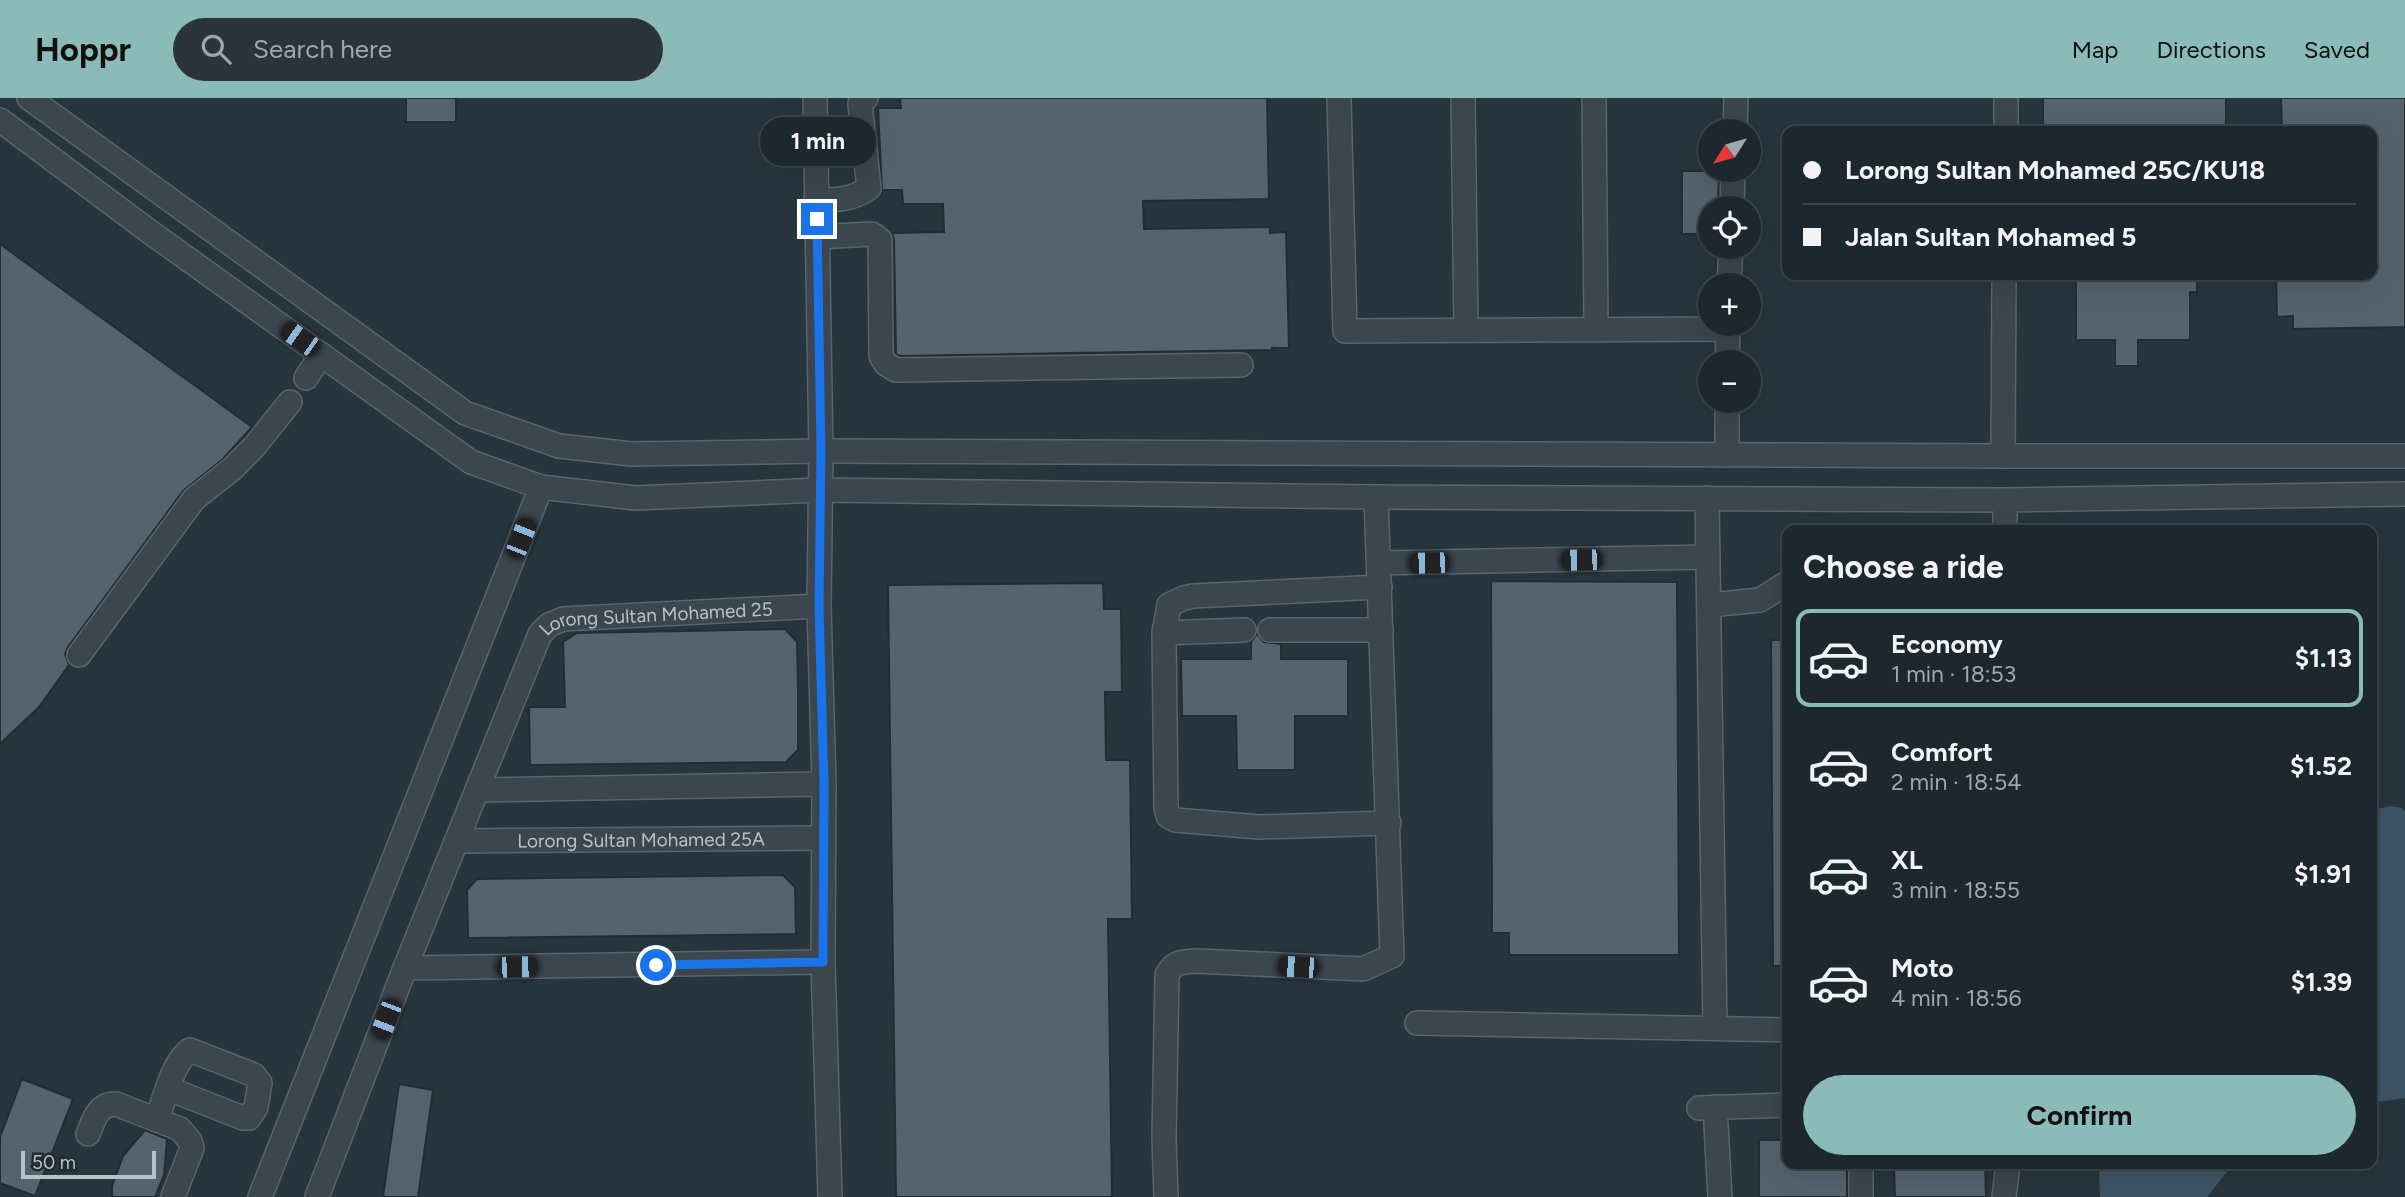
<!DOCTYPE html>
<meta charset="utf-8">
<style>
:root{--surface:#1d282e;--page:#2a343a;--text:#f1f3f6;--muted:#a0a6aa;--line:#3b444a;--accent:#8bbbb9}
body{margin:0;font-family:Figtree,sans-serif;background:var(--page);color:var(--text);height:100vh;display:flex;flex-direction:column;font-size:26px;white-space:nowrap}
*{box-sizing:border-box;margin:0}
p{font-size:23px;color:var(--muted)}
.icon{flex:none;width:38px;height:38px;fill:none;stroke:currentColor;stroke-width:2;stroke-linecap:round;stroke-linejoin:round}
.map{position:relative;flex:1;overflow:hidden}
.panel{position:absolute;left:1782px;top:427px;width:595px;height:644px;display:flex;flex-direction:column;background:var(--surface);border-radius:14px;box-shadow:0 7px 28px #0002,0 0 0 2px var(--line)}
.panel>*{flex:none}
.hud{position:absolute;left:1782px;top:28px;width:595px;height:154px;border-radius:14px;box-shadow:0 7px 28px #0002,0 0 0 2px var(--line);display:grid;align-content:center;height:154px;padding:0 21px;background:var(--surface)}
.needle{width:46px;rotate:233deg}
.tools{position:absolute;left:1698px;top:21px;display:grid;gap:14px}
.tools a{display:grid;place-items:center;width:63px;height:63px;border-radius:50%;background:var(--surface);box-shadow:0 7px 28px #0002,0 0 0 2px var(--line);font-size:35px}
.scale{position:absolute;left:21px;bottom:18px;width:135px;box-sizing:border-box;padding-left:7px;border:4px solid #b7c1c9;border-top:0;font-size:19px;line-height:24px;white-space:nowrap;color:#b7c1c9;-webkit-text-stroke:5px #202b34;paint-order:stroke}
.end{position:absolute;width:32px;height:32px;margin:-16px;border:9px solid #1a73e8;background:#fff;box-shadow:0 0 0 4px #fff}
.from{border-radius:50%}
.bubble{position:absolute;height:49px;border-radius:24px;background:var(--surface);box-shadow:0 7px 28px #0002,0 0 0 2px var(--line);font-size:23px;font-weight:700;line-height:49px;text-align:center}
.car{position:absolute;width:21px;height:42px;margin:-21px -10px;border-radius:9px;box-shadow:0 0 5px 2px #0007;background:linear-gradient(#222 24%,#8ab4d8 0 40%,#222 0 76%,#8ab4d8 0 86%,#222 0)}
.hud b{display:flex;align-items:center;gap:24px;height:66px;font-size:26px}
.hud b+b{border-top:2px solid var(--line)}
.hud i{width:18px;height:18px;background:var(--text)}
ul{padding:0;list-style:none}
li{display:flex;align-items:center;gap:21px;height:98px;margin:0 14px 10px;padding:0 7px;border:4px solid transparent;border-radius:14px}
li div{flex:1}
li b{display:block;font-size:26px}
li em{font-style:normal;font-weight:700}
li.current{border-color:var(--accent)}
li>.icon{width:63px;height:63px;stroke-width:1.5}
h2{padding:0 21px;font-size:32px;line-height:84px}
.cta{display:flex;gap:14px;margin-top:auto;padding:14px 21px}
.cta a{flex:1;height:80px;border-radius:42px;background:var(--accent);color:#111;font-size:28px;font-weight:700;line-height:80px;text-align:center}
header{display:flex;align-items:center;gap:42px;box-sizing:border-box;height:98px;padding:0 35px;background:var(--accent);color:#111}
header strong{font-size:33px}
nav{display:flex;gap:38px;margin-inline-start:auto;font-size:24px}
.search{width:490px;height:63px;background:var(--page);display:flex;align-items:center;gap:18px;box-sizing:border-box;padding:0 24px;border-radius:38px;color:var(--muted);font-size:26px}
.map>svg:first-child{display:block}
.water{fill:#3e5566}
.building{fill:#55636e;stroke:#222d36;stroke-width:2}
.lines{fill:none;stroke-linecap:round;stroke-linejoin:round}
.minor-casing{stroke:#59646c;stroke-width:26}
.minor{stroke:#3b464f;stroke-width:23}
.route{stroke:#1a73e8;stroke-width:9}
.labels{text-anchor:middle;stroke-width:7;stroke-linejoin:round;paint-order:stroke}
.street-label{font-size:19px;fill:#b7c1c9;stroke:#202b34}
</style>
<header>
<strong>Hoppr</strong>
<div class="search"><svg class="icon" aria-label="search" viewBox="0 0 24 24"><circle cx="10" cy="10" r="6"/><path d="M15 15l6 6"/></svg>Search here</div>
<nav><a>Map</a><a>Directions</a><a>Saved</a></nav>
</header>
<div class="map">
<svg width="2405" height="1099" viewBox="0 0 2405 1099">
<rect width="100%" height="100%" fill="#27353e"/>
<!-- water -->
<g class="water">
<polygon points="2391,708 2402,710 2405,714 2405,1000 2371,1005 2371,712"/>
<polygon points="2099,1066 2233,1066 2207,1099 2100,1099"/>
</g>
<!-- building -->
<g class="building">
<rect x="406" y="0" width="50" height="24"/>
<polygon points="900,0 1267,0 1269,101 1143,103 1144,131 1270,129 1270,135 1286,134 1289,250 1272,250 1273,252 1070,255 900,258 896,256 894,142 892,135 944,134 943,106 903,106 902,92 882,92 878,10 901,10"/>
<rect x="2043" y="0" width="183" height="33"/>
<polygon points="2281,0 2405,0 2405,229 2293,231 2293,218 2277,219 2276,177 2371,177 2371,33 2282,33"/>
<polygon points="1682,73 1719,73 1718,110 1710,110 1710,136 1682,136"/>
<polygon points="0,146 252,329 223,361 183,393 68,549 65,556 69,567 39,609 0,646"/>
<polygon points="2076,177 2197,177 2197,194 2190,194 2190,242 2138,242 2138,268 2115,268 2115,242 2076,242"/>
<polygon points="1491,483 1677,484 1679,857 1509,857 1509,835 1492,835"/>
<polygon points="1103,485 1104,511 1121,511 1122,594 1105,594 1106,662 1130,662 1132,821 1108,821 1112,1099 896,1099 888,487"/>
<polygon points="785,531 797,544 798,589 798,652 786,664 530,667 529,609 565,609 563,544 577,535"/>
<polygon points="1257,536 1264,544 1281,546 1281,561 1348,561 1348,618 1295,618 1295,672 1237,672 1236,618 1182,618 1181,561 1251,561 1251,544"/>
<polygon points="1771,542 1787,542 1787,868 1773,868"/>
<polygon points="783,777 795,789 796,836 468,840 467,792 477,781"/>
<polygon points="22,981 73,1001 35,1098 0,1085 0,1039"/>
<polygon points="399,986 433,992 418,1099 383,1099"/>
<polygon points="145,1032 167,1041 164,1077 155,1099 112,1099 112,1088 123,1058"/>
<polygon points="1759,1042 1787,1042 1787,1066 1847,1066 1847,1099 1759,1099"/>
<polygon points="1894,1066 1985,1066 1986,1099 1895,1099"/>
</g>
<g class="lines">
<!-- minor casing -->
<g class="minor-casing">
<g id="minor">
<polyline points="29,0 465,315 559,348 632,356 821,353 2003,358 2405,358"/>
<polyline points="815,0 821,353 819,508 824,686 823,864 830,1099"/>
<polyline points="1339,0 1345,233 1728,231 1727,264"/>
<polyline points="1463,0 1466,232"/>
<polyline points="1594,0 1596,231"/>
<polyline points="0,22 150,134 471,364 541,389 635,400 820,392 1376,399 2005,402 2405,396"/>
<polyline points="1735,33 1736,0"/>
<polyline points="2006,33 2006,0"/>
<path d="M816,102C836,102 852,102 869,90L860,6L866,0"/>
<polyline points="1732,110 1733,72"/>
<polyline points="818,139 872,136 880,142 881,258 886,266 896,272 1241,267"/>
<polyline points="1729,187 1731,149"/>
<polyline points="306,280 321,257"/>
<polyline points="1727,357 1727,303"/>
<polyline points="2003,358 2004,177"/>
<polyline points="1707,400 1715,930"/>
<polyline points="2005,402 2005,432"/>
<polyline points="1379,465 1708,459"/>
<polyline points="1380,489 1193,498 1184,500 1169,507 1164,535 1166,709 1168,718 1175,722 1259,729 1389,725"/>
<polyline points="1710,507 1760,502 1787,485"/>
<polyline points="1270,532 1381,532"/>
<polyline points="1164,535 1244,532"/>
<polyline points="79,557 194,401 232,371 254,349 290,304"/>
<polyline points="479,692 824,686"/>
<path id="s1" d="M459,743L823,740"/>
<polyline points="405,870 823,864"/>
<polyline points="1417,925 1787,932"/>
<polyline points="1715,1009 1720,1099"/>
<polyline points="1699,1010 1787,1007"/>
<path d="M157,1022C164,1002 173,963 190,952L254,977L260,985L256,1009L249,1020H243L169,991"/>
<path d="M88,1036C94,1022 98,1005 116,1006L180,1031L190,1043L192,1050L173,1099"/>
<polyline points="260,1099 541,389"/>
<path id="s2" d="M317,1099L405,870L540,536L549,527L563,521L819,508"/>
<path d="M1166,1099L1164,1040L1167,877C1174,863 1182,864 1197,863L1363,871L1392,858L1376,399"/>
<polyline points="1861,1099 1861,1066"/>
<polyline points="2004,1099 2008,1066"/>
</g>
</g>
<!-- minor -->
<use href="#minor" class="minor"/>
</g>
<g class="lines">
<!-- route -->
<polyline class="route" points="656,867 823,864 824,686 819,508 821,353 817,121"/>
</g>
<g class="labels">
<!-- street labels -->
<g class="street-label">
<text dy="7" stroke="none"><textPath href="#s2" startOffset="726">Lorong Sultan Mohamed 25</textPath></text>
<text dy="7" stroke="none"><textPath href="#s1" startOffset="182">Lorong Sultan Mohamed 25A</textPath></text>
</g>
</g>
</svg>
<div class="tools">
<a><svg class="needle" viewBox="-14 -14 28 28"><path d="M0-13l5 13h-10z" fill="#e53935"/><path d="M0 13l5-13h-10z" fill="#a0a6aa"/></svg></a>
<a><svg class="icon" aria-label="locate" viewBox="0 0 24 24"><circle cx="12" cy="12" r="6"/><path d="M12 2v4M12 18v4M2 12h4M18 12h4"/></svg></a>
<a>+</a>
<a>−</a>
</div>
<div class="scale">50 m</div>
<i class="end from" style="left:656px;top:867px"></i>
<i class="end" style="left:817px;top:121px"></i>
<div class="bubble" style="left:760px;top:19px;width:116px">1 min</div>
<i class="car" style="left:300px;top:241px;rotate:305deg"></i>
<i class="car" style="left:521px;top:440px;rotate:22deg"></i>
<i class="car" style="left:1581px;top:462px;rotate:269deg"></i>
<i class="car" style="left:1429px;top:465px;rotate:269deg"></i>
<i class="car" style="left:517px;top:869px;rotate:89deg"></i>
<i class="car" style="left:1298px;top:869px;rotate:273deg"></i>
<i class="car" style="left:386px;top:921px;rotate:201deg"></i>
<div class="hud">
<b><i class="from"></i>Lorong Sultan Mohamed 25C/KU18</b>
<b><i></i>Jalan Sultan Mohamed 5</b>
</div>
<section class="panel">
<h2>Choose a ride</h2>
<ul>
<li class="current"><svg class="icon" aria-label="car" viewBox="0 0 24 24"><path d="M5 17H2v-5l4-1 3-4h7l3 4 3 1v5h-3M9 17h6M6 11h13"/><circle cx="7" cy="17" r="2"/><circle cx="17" cy="17" r="2"/></svg><div><b>Economy</b><p>1 min · 18:53</p></div><em>$1.13</em></li>
<li><svg class="icon" aria-label="car" viewBox="0 0 24 24"><path d="M5 17H2v-5l4-1 3-4h7l3 4 3 1v5h-3M9 17h6M6 11h13"/><circle cx="7" cy="17" r="2"/><circle cx="17" cy="17" r="2"/></svg><div><b>Comfort</b><p>2 min · 18:54</p></div><em>$1.52</em></li>
<li><svg class="icon" aria-label="car" viewBox="0 0 24 24"><path d="M5 17H2v-5l4-1 3-4h7l3 4 3 1v5h-3M9 17h6M6 11h13"/><circle cx="7" cy="17" r="2"/><circle cx="17" cy="17" r="2"/></svg><div><b>XL</b><p>3 min · 18:55</p></div><em>$1.91</em></li>
<li><svg class="icon" aria-label="car" viewBox="0 0 24 24"><path d="M5 17H2v-5l4-1 3-4h7l3 4 3 1v5h-3M9 17h6M6 11h13"/><circle cx="7" cy="17" r="2"/><circle cx="17" cy="17" r="2"/></svg><div><b>Moto</b><p>4 min · 18:56</p></div><em>$1.39</em></li>
</ul>
<div class="cta"><a>Confirm</a></div>
</section>
</div>
